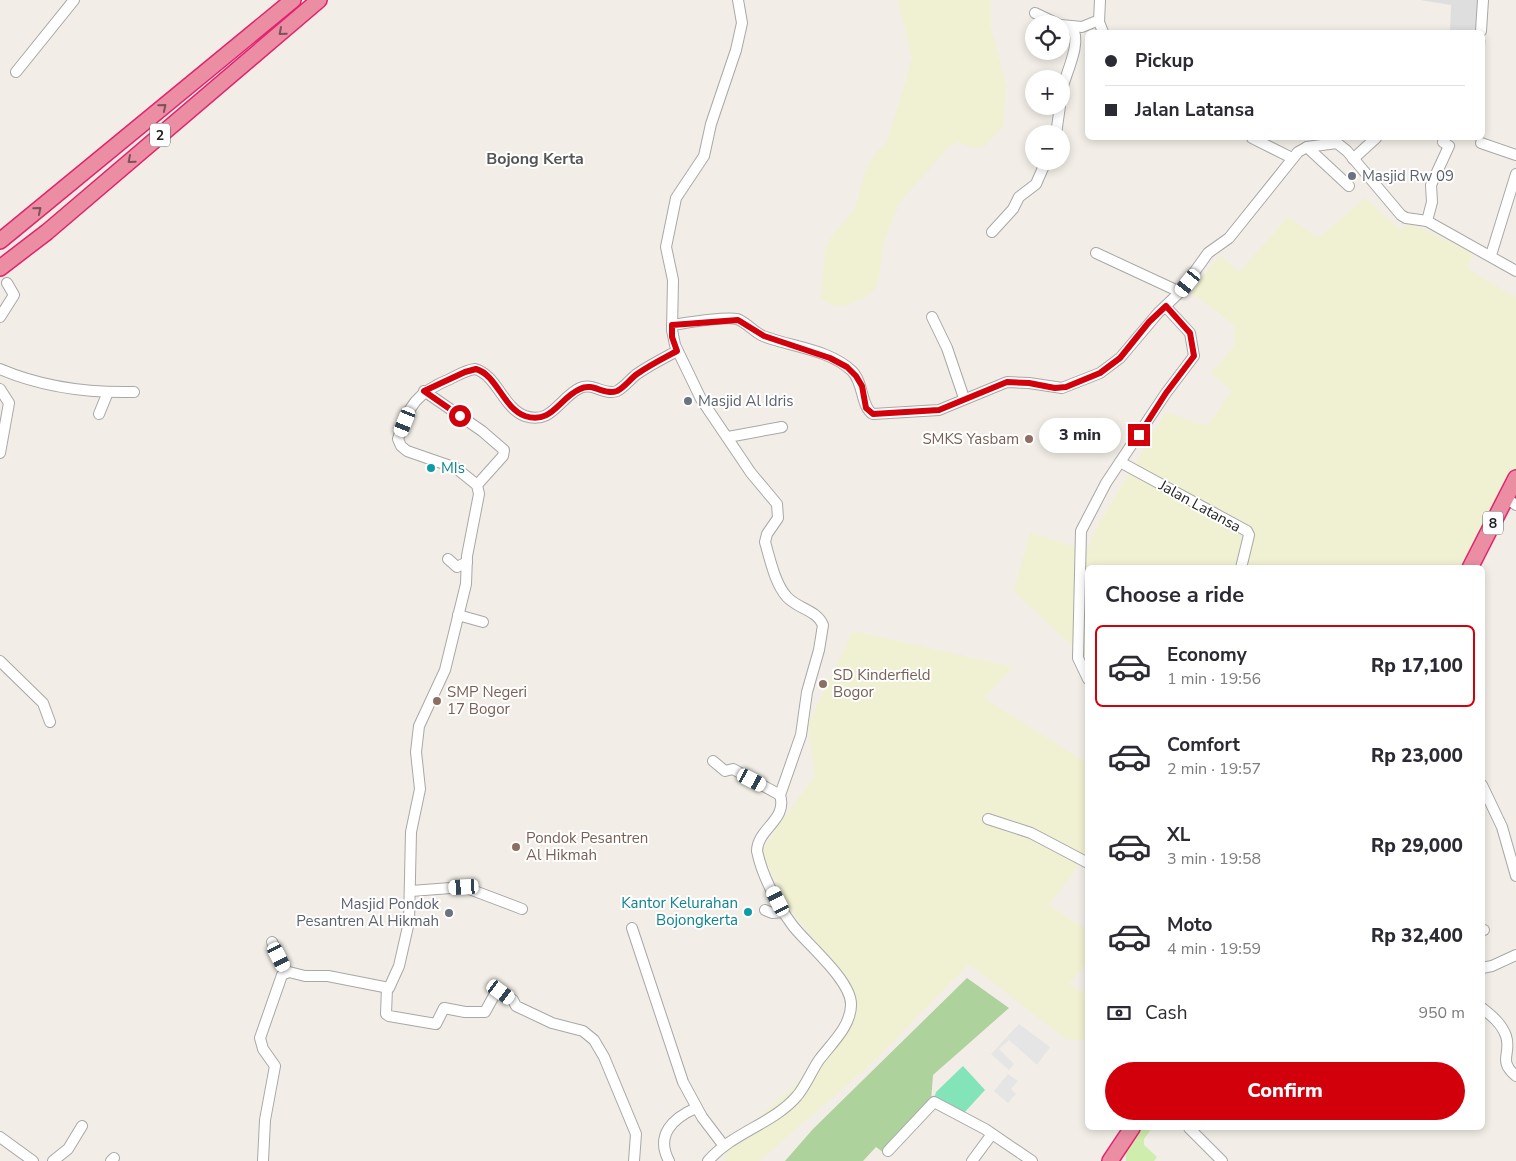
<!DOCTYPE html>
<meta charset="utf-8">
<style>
:root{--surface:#fff;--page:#f2f2f3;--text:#2b2b33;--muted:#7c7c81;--line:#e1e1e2;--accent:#d2000b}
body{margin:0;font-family:"Nunito Sans",sans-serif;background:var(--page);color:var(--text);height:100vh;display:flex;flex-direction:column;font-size:19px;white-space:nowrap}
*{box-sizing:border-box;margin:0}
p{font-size:16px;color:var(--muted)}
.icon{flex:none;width:28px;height:28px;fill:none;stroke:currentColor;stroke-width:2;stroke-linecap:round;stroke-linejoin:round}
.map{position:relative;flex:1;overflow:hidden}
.sheet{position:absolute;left:1085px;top:565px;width:400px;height:565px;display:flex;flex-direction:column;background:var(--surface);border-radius:8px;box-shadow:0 2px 8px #0003}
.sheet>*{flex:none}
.hud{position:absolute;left:1085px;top:30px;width:400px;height:110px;border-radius:8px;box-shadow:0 2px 8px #0003;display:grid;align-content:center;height:110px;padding:0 20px;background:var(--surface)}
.fabs{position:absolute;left:1025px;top:15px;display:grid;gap:10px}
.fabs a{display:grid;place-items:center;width:45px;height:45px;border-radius:50%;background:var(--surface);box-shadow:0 2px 8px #0003;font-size:25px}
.end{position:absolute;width:22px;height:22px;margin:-11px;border:6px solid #d2000b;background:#fff;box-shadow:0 0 0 2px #fff}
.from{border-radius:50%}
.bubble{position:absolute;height:35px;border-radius:18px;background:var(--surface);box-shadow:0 2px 8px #0003;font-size:16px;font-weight:800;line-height:35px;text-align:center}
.car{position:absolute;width:15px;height:30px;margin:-15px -8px;border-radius:6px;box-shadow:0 0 4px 1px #0007;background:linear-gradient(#fff 24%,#345 0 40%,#fff 0 76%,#345 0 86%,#fff 0)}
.hud b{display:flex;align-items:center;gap:18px;height:48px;font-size:19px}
.hud b+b{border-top:1px solid var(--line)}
.hud i{width:12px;height:12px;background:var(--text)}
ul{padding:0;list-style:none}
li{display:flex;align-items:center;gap:15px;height:82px;margin:0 10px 8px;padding:0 10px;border:2px solid transparent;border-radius:8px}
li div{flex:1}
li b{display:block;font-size:19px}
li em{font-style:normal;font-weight:800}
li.current{border-color:var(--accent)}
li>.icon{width:45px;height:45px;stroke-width:1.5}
h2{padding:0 20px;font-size:22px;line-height:60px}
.pay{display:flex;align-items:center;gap:12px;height:55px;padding:0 20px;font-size:19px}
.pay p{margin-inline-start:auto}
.action{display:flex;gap:10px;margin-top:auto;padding:10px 20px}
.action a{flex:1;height:58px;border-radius:30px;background:var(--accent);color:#fff;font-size:20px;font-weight:800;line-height:58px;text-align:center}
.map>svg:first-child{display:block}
.residential{fill:#dfdede}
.farmland{fill:#f0f0d2}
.grass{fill:#cfedac}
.forest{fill:#aed29b}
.pitch{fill:#83e3b9}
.parking{fill:#e5e5e5}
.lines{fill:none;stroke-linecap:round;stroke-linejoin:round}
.minor-casing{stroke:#a8a8a8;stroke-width:12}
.highway-casing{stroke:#e2226e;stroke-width:18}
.minor{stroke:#fff;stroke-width:10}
.highway{stroke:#eb8da3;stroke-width:15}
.oneway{stroke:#7c525c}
.route{stroke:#d2000b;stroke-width:6}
.worship-dot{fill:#6b7280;stroke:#fff;stroke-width:2}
.education-dot{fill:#8d6e63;stroke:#fff;stroke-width:2}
.culture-dot{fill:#0f9aa8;stroke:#fff;stroke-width:2}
.labels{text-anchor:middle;stroke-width:4;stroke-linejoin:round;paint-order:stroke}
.shield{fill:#fff;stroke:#646464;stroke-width:1}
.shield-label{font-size:14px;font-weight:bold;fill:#212121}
.worship-label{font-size:15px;fill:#5b616d;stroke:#fff;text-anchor:start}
.education-label{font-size:15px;fill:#785e54;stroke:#fff;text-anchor:start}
.culture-label{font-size:15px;fill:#0d838f;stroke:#fff;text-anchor:start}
.street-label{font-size:15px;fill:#212121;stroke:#fff}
.neighbourhood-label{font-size:16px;font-weight:bold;fill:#545454;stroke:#fff}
</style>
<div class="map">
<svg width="1516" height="1161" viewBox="0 0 1516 1161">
<rect width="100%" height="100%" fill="#f2eee7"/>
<!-- residential -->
<polygon class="residential" points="1420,0 1485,0 1482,31 1486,41 1484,52 1482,32 1450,32 1451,5"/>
<!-- farmland -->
<g class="farmland">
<polygon points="898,0 991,0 991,28 1006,85 1003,126 984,147 970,147 959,142 947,148 900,202 884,241 878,283 870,294 858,300 844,306 832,305 821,299 825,250 831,237 855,209 865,172 877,151 887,143 912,59"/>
<polygon points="1365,198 1401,231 1407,224 1421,228 1473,253 1467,268 1516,298 1516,471 1463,567 1088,568 1087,656 1083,656 1014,591 1030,532 1087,551 1095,530 1166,412 1207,426 1232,391 1211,373 1234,346 1234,325 1191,292 1220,255 1239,272 1288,217 1319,238"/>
<polygon points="853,631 1013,667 984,698 1087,763 1087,848 1076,869 1049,905 1087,930 1087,963 1069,983 1087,995 1087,1038 1083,1040 1066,1039 969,964 869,1066 759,1161 725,1161 727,1146 837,1047 855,1001 820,946 789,909 761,851 815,775 808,724"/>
</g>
<!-- grass -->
<polygon class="grass" points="1138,1128 1152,1128 1144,1139 1144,1145 1157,1157 1154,1161 1126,1161 1125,1143"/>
<!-- forest -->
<polygon class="forest" points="967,978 1009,1008 933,1075 930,1114 888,1156 876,1147 863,1161 785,1161 813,1129"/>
<!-- pitch -->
<polygon class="pitch" points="963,1066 985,1090 964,1113 934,1099 936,1092"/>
<!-- parking -->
<g class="parking">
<polygon points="1019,1024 1050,1047 1037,1065 1009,1040 999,1049 1014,1064 1009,1070 991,1054"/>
<polygon points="1008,1074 1018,1081 1011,1089 1016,1094 1008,1103 994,1091"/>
</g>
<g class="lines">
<!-- minor casing -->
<g class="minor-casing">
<g id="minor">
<polyline points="1100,0 1099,22 1103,32"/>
<polyline points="1035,13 1058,24"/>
<polyline points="1061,25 1082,27 1099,20"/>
<polyline points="1481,31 1483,0"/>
<polyline points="16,72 74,0"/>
<path d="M1061,93C1064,77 1083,42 1072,28"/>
<polyline points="1056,134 1060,106"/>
<polyline points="1252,138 1292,158"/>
<polyline points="1481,143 1516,155"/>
<polyline points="1307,147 1349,186"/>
<polyline points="1353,159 1376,138"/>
<polyline points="1427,221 1432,202 1431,185 1449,146 1443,142 1445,138"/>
<polyline points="992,232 1013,209 1019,197 1036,184 1046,161"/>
<polyline points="1096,253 1180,292"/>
<polyline points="1491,255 1516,174"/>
<polyline points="0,317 14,295 7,283"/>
<polyline points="932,317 947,348 964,398"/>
<path d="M672,325C686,323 725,316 737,319C746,322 754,332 763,336C791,347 829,349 852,371C864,383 861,408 873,414L939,410L1007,382L1029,383L1062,388L1100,373L1120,358L1158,313L1180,292L1208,253L1229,238L1298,152L1307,147L1337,143L1347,151L1401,215L1406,218L1427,221L1516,271"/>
<path d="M0,369C42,387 89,393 134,392"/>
<polyline points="0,389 9,403 0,453"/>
<polyline points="424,391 482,431 504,450 503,456 477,485"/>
<polyline points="99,414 108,392"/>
<polyline points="728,437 782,427"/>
<polyline points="1120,462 1247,531 1249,535 1241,568"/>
<polyline points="1506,498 1516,505"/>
<polyline points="448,559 457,567 467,562"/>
<polyline points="458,615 483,622"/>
<polyline points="0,661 43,703 50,722"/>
<polyline points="1088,679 1078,658 1081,531 1106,483 1166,393 1194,356 1190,333 1166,307"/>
<polyline points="713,761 725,771 733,769 780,795"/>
<polyline points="1482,785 1502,827 1516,876"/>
<polyline points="988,819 1031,833 1088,863"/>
<polyline points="411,891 464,887 522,909"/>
<polyline points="765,910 772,913 783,912"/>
<polyline points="632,928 683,1082 702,1117 724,1146"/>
<polyline points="1482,930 1484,930"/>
<polyline points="272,942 287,972"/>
<polyline points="1482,968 1492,966 1516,955"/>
<polyline points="387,988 386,1014 389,1016 436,1024 444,1008 465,1012 485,1012 496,992 499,991 513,1000 516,1006 552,1023 583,1031 594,1040 604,1057 636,1134 634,1161"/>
<path d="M1482,1008C1492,1016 1502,1024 1506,1036C1512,1054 1497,1060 1516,1076"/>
<polyline points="1189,1128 1222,1161"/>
<polyline points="0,1137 33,1161"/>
<polyline points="888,1151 934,1102 985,1129 1032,1161"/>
<polyline points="53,1161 68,1149 82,1126"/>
<polyline points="111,1161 114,1158"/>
<path d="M263,1161L265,1120L275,1066L263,1049L260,1038L282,975L289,972L305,976H328L389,988L399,966L409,922L411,832L420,789L416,752L419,726L445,670L466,584L467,556L479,494L477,485L456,468L407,451L401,446L398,439C408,405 418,392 450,379C458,375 466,370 475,369C497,375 503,408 525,416C552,425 559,398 580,388C593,382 604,396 617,391C625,387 630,379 637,374C650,365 664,358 677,351"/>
<path d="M669,1161C655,1135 673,1118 696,1108"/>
<path d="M708,1161C733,1132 773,1124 797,1096C806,1085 811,1072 819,1060C831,1044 851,1026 851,1005C852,981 807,944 793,926C778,906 762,876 757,851C757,829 788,820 780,795L801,735L807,692L819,650L823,625C817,610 798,609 787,597C775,584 770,559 765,542L767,534L778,518L777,504L751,473L701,399L675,345L672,330L673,280L666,247L676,198L704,156L711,124L736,50L742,23L738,0"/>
<polyline points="972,1161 992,1134"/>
</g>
</g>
<!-- highway casing -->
<g class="highway-casing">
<g id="highway">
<polyline points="0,241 293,0"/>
<polyline points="0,268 47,232 319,0"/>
<polyline points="1470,568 1516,478"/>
<polyline points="1110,1161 1132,1128"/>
</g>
</g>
<!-- minor -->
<use href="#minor" class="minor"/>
<!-- highway -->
<use href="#highway" class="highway"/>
</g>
<!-- one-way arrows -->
<defs><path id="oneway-chevron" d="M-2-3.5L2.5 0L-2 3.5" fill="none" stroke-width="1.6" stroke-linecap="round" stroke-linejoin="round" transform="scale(1.25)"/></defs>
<g class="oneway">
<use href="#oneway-chevron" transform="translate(282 32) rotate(139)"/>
<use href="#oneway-chevron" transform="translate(163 107) rotate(-40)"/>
<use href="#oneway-chevron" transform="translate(131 160) rotate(139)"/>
<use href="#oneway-chevron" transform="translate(38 210) rotate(-40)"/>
</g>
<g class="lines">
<!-- route -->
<path class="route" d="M460,416L424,391L465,372L476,369C497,375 503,408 525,416C552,425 559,398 580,389C593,382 604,396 617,391C625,387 630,379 637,374C650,365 664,358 677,351L672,337V325L738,320L764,336L830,358L847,367L856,376L862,386L866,408L873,414L939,410L1007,382L1029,383L1055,388L1066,387L1100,373L1120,358L1149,322L1166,306L1190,333L1194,356L1166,393L1139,435"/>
</g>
<!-- markers -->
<g class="worship-dot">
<circle cx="1352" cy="176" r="5"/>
<circle cx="688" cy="401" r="5"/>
<circle cx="449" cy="913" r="5"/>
</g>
<g class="education-dot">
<circle cx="1029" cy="439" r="5"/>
<circle cx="823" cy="684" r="5"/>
<circle cx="437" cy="701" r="5"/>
<circle cx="516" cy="847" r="5"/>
</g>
<g class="culture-dot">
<circle cx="431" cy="468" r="5"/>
<circle cx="748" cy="912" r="5"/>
</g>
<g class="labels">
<!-- shield labels -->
<g class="shield">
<rect x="150" y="123.5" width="20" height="23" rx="4"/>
<rect x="1483" y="511.5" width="20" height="23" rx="4"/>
</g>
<g class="shield-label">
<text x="160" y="140">2</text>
<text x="1493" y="528">8</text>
</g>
<!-- worship labels -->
<g class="worship-label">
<text x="1362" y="181">Masjid Rw 09</text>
<text x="698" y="406">Masjid Al Idris</text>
<text x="439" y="909" text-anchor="end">Masjid Pondok<tspan x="439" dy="17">Pesantren Al Hikmah</tspan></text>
</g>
<!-- education labels -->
<g class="education-label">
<text x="1019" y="444" text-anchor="end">SMKS Yasbam</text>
<text x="833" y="680">SD Kinderfield<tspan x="833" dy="17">Bogor</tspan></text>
<text x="447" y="697">SMP Negeri<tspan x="447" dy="17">17 Bogor</tspan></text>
<text x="526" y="843">Pondok Pesantren<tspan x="526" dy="17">Al Hikmah</tspan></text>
</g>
<!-- culture labels -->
<g class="culture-label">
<text x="441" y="473">MIs</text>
<text x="738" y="908" text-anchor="end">Kantor Kelurahan<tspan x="738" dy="17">Bojongkerta</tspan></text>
</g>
<!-- street labels -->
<g class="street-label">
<text transform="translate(1200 506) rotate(29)" y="5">Jalan Latansa</text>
</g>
<!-- neighbourhood labels -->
<g class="neighbourhood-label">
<text x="535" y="164">Bojong Kerta</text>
</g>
</g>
</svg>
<div class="fabs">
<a><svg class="icon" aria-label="locate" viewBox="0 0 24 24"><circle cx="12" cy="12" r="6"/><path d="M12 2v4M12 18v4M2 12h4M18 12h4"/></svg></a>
<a>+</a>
<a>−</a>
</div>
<i class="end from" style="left:460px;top:416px"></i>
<i class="end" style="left:1139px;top:435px"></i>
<div class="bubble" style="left:1039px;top:418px;width:82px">3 min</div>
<i class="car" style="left:1188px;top:283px;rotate:219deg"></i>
<i class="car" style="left:405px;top:422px;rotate:202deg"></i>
<i class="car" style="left:752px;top:780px;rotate:118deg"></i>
<i class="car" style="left:464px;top:887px;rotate:267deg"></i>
<i class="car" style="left:778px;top:901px;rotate:333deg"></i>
<i class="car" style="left:279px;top:957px;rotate:153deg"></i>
<i class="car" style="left:501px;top:992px;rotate:126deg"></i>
<div class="hud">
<b><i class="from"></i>Pickup</b>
<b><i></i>Jalan Latansa</b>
</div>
<section class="sheet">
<h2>Choose a ride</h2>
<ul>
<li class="current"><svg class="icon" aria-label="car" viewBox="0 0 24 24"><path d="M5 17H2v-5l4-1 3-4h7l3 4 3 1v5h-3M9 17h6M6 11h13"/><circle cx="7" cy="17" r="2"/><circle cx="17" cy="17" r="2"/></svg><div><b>Economy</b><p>1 min · 19:56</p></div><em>Rp 17,100</em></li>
<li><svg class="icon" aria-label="car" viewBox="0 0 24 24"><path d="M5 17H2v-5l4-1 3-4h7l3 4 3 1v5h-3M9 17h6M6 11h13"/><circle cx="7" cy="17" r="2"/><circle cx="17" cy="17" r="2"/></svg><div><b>Comfort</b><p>2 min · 19:57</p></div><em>Rp 23,000</em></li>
<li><svg class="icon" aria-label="car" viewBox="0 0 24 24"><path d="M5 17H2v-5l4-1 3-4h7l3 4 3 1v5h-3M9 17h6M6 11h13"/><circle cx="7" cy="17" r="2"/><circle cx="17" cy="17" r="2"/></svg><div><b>XL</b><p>3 min · 19:58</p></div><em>Rp 29,000</em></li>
<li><svg class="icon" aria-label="car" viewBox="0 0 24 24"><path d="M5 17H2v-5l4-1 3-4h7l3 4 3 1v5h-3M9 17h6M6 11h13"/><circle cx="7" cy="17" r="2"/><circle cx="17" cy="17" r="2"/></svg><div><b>Moto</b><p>4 min · 19:59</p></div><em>Rp 32,400</em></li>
</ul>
<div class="pay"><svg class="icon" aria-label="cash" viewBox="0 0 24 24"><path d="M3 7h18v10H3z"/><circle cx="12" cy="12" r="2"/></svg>Cash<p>950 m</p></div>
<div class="action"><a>Confirm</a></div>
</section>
</div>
